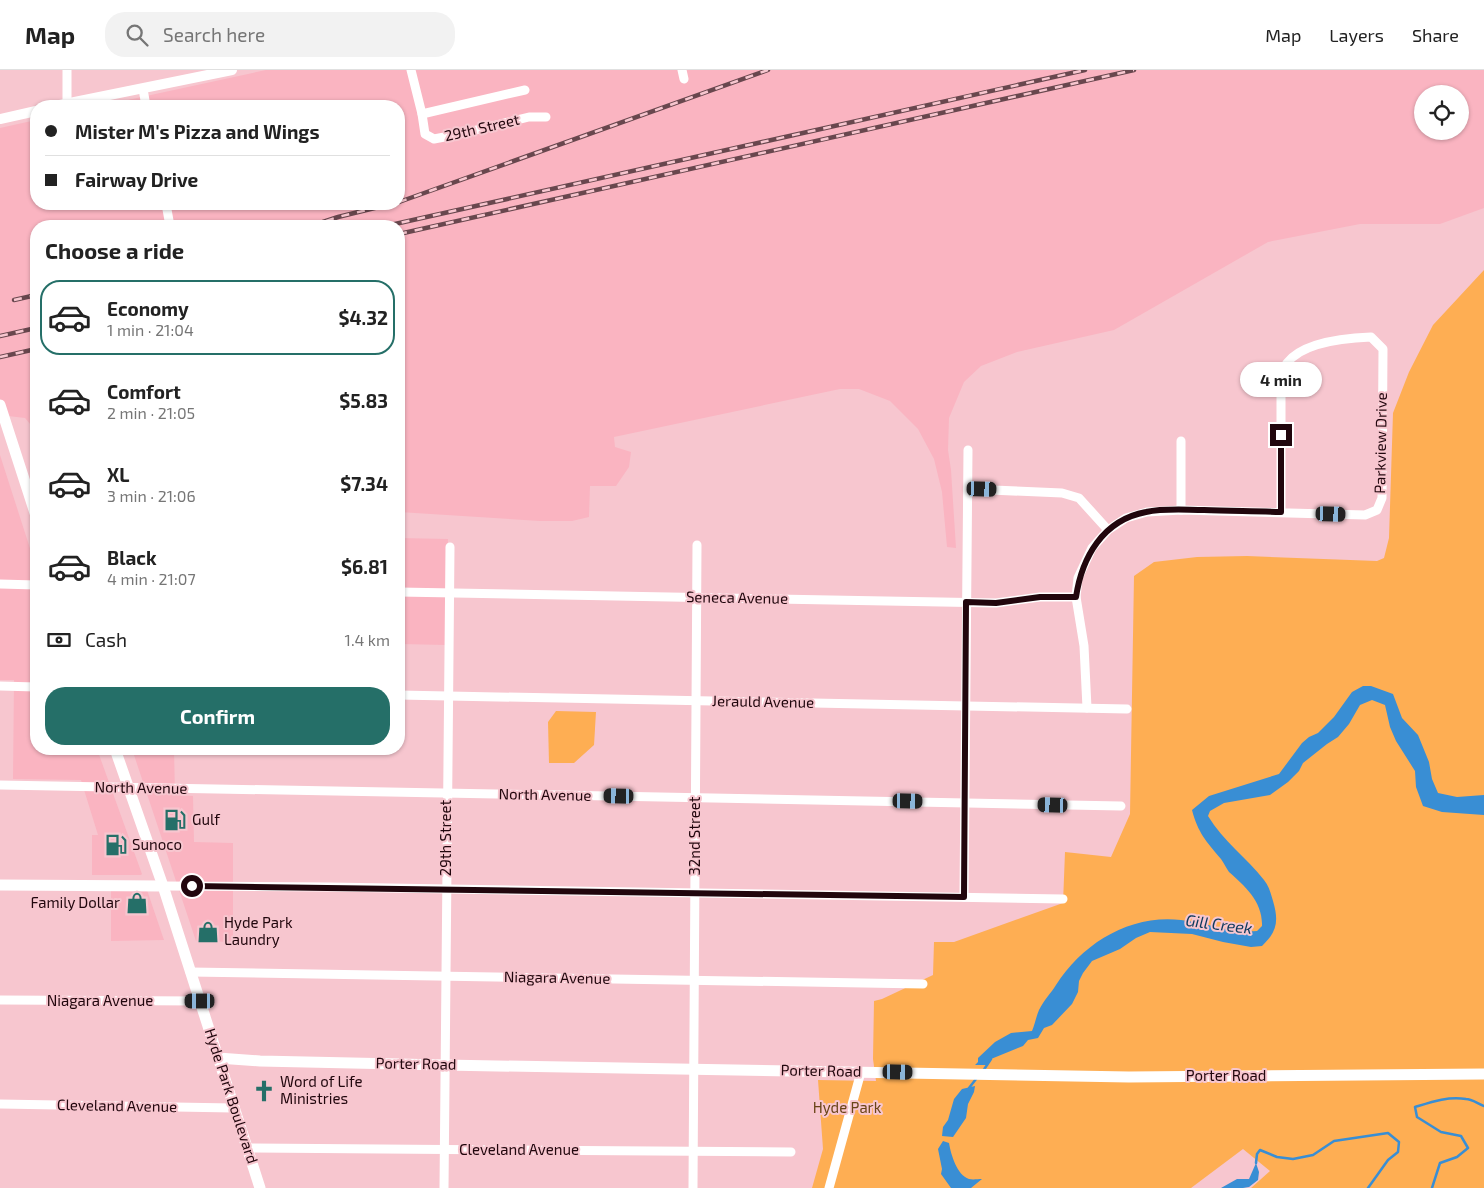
<!DOCTYPE html>
<meta charset="utf-8">
<style>
:root{--surface:#fff;--page:#f2f2f2;--text:#222;--muted:#767676;--line:#e0e0e0;--accent:#256f68}
body{margin:0;font-family:"Exo 2",sans-serif;background:var(--page);color:var(--text);height:100vh;display:flex;flex-direction:column;font-size:19px;white-space:nowrap}
*{box-sizing:border-box;margin:0}
p{font-size:16px;color:var(--muted)}
.icon{flex:none;width:28px;height:28px;fill:none;stroke:currentColor;stroke-width:2;stroke-linecap:round;stroke-linejoin:round}
.map{position:relative;flex:1;overflow:hidden}
.details{position:absolute;left:30px;top:150px;width:375px;height:535px;display:flex;flex-direction:column;background:var(--surface);border-radius:20px;box-shadow:0 1px 4px #0004}
.details>*{flex:none}
.hud{position:absolute;left:30px;top:30px;width:375px;height:110px;border-radius:20px;box-shadow:0 1px 4px #0004;display:grid;align-content:center;height:110px;padding:0 15px;background:var(--surface)}
.tools{position:absolute;left:1414px;top:15px;display:grid;gap:10px}
.tools a{display:grid;place-items:center;width:55px;height:55px;border-radius:50%;background:var(--surface);box-shadow:0 1px 4px #0004;font-size:25px}
.end{position:absolute;width:22px;height:22px;margin:-11px;border:6px solid #21060d;background:#fff;box-shadow:0 0 0 2px #fff}
.from{border-radius:50%}
.bubble{position:absolute;height:35px;border-radius:18px;background:var(--surface);box-shadow:0 1px 4px #0004;font-size:16px;font-weight:700;line-height:35px;text-align:center}
.car{position:absolute;width:15px;height:30px;margin:-15px -8px;border-radius:6px;box-shadow:0 0 4px 1px #0007;background:linear-gradient(#222 24%,#8ab4d8 0 40%,#222 0 76%,#8ab4d8 0 86%,#222 0)}
.hud b{display:flex;align-items:center;gap:18px;height:48px;font-size:19px}
.hud b+b{border-top:1px solid var(--line)}
.hud i{width:12px;height:12px;background:var(--text)}
ul{padding:0;list-style:none}
li{display:flex;align-items:center;gap:15px;height:75px;margin:0 10px 8px;padding:0 5px;border:2px solid transparent;border-radius:20px}
li div{flex:1}
li b{display:block;font-size:19px}
li em{font-style:normal;font-weight:700}
li.current{border-color:var(--accent)}
li>.icon{width:45px;height:45px;stroke-width:1.5}
h2{padding:0 15px;font-size:22px;line-height:60px}
.pay{display:flex;align-items:center;gap:12px;height:55px;padding:0 15px;font-size:19px}
.pay p{margin-inline-start:auto}
.button{display:flex;gap:10px;margin-top:auto;padding:10px 15px}
.button a{flex:1;height:58px;border-radius:20px;background:var(--accent);color:#fff;font-size:20px;font-weight:700;line-height:58px;text-align:center}
header{display:flex;align-items:center;gap:30px;box-sizing:border-box;height:70px;padding:0 25px;background:var(--surface);border-bottom:1px solid var(--line)}
header strong{font-size:24px}
nav{display:flex;gap:28px;margin-inline-start:auto;font-size:18px}
.search{width:350px;height:45px;background:var(--page);display:flex;align-items:center;gap:12px;box-sizing:border-box;padding:0 18px;border-radius:20px;color:var(--muted);font-size:19px}
.map>svg:first-child{display:block}
.built{fill:#fab4c1;fill-rule:evenodd}
.green{fill:#feae53}
.water{fill:#398ed4}
.lines{fill:none;stroke-linecap:round;stroke-linejoin:round}
.stream{stroke:#398ed4;stroke-width:2.5}
.minor{stroke:#fff;stroke-width:9}
.tertiary{stroke:#fff;stroke-width:10}
.secondary{stroke:#fff;stroke-width:11}
.rail-casing{stroke:#69474e;stroke-width:4.5}
.rail{stroke:#f7c6cf;stroke-width:2.5;stroke-dasharray:8;stroke-linecap:butt}
.route{stroke:#21060d;stroke-width:6}
.labels{text-anchor:middle;stroke-width:4;stroke-linejoin:round;paint-order:stroke}
.street-label{font-size:15px;fill:#21060d;stroke:#f7c6cf}
.poi-label{font-size:15px;fill:#21060d;stroke:#f7c6cf;text-anchor:start}
.park-label{font-size:15px;fill:#694417;stroke:#f7c6cf}
.water-label{font-size:16px;font-style:italic;fill:#0b395c;stroke:#f7c6cf}
</style>
<header>
<strong>Map</strong>
<div class="search"><svg class="icon" aria-label="search" viewBox="0 0 24 24"><circle cx="10" cy="10" r="6"/><path d="M15 15l6 6"/></svg>Search here</div>
<nav><a>Map</a><a>Layers</a><a>Share</a></nav>
</header>
<div class="map">
<svg width="1484" height="1118" viewBox="0 0 1484 1118">
<rect width="100%" height="100%" fill="#f7c6cf"/>
<!-- built -->
<g class="built">
<path d="M266,0H1484V138L1440,154H1360L1268,172L1114,260L1017,282L981,296L964,312L949,348L948,380L951,400L956,478L947,477L942,422L934,389L918,359L890,331L859,319H840L614,367L615,377L631,382L629,397L616,416H590L589,447L572,451H540L399,442V156H36V361L25,348L0,345V58L36,50V134H399V36H100ZM1422,24H1460V61H1422Z"/>
<polygon points="0,385 36,497 36,679 97,679 142,804 141,805 92,805 92,765 98,765 81,710 13,709 14,610 0,610"/>
<polygon points="399,468 448,469 446,575 399,574"/>
<polygon points="132,679 174,679 175,725 193,726 194,772 233,773 233,872 196,871"/>
<polygon points="111,820 147,820 164,870 111,871"/>
</g>
<!-- green -->
<g class="green">
<polygon points="1484,200 1484,1118 1251,1118 1270,1101 1243,1079 1191,1118 812,1118 823,1079 818,1010 876,1011 873,989 874,931 882,929 933,905 934,872 954,872 1063,833 1065,782 1111,787 1130,744 1134,506 1154,492 1197,487 1247,486 1377,491 1384,488 1389,468 1393,343 1409,302 1433,255"/>
<polygon points="556,641 596,642 594,675 574,693 549,693 548,652"/>
</g>
<!-- water -->
<g class="water">
<path d="M1363,616H1371L1393,624L1402,648L1418,665L1429,692L1432,709L1438,723L1457,727L1484,725V745L1442,742L1423,736L1416,717L1415,701L1396,671L1390,657L1385,635L1372,630L1360,635L1349,654L1338,667L1327,674L1303,693L1299,701L1288,712L1270,725L1224,733L1210,741L1208,746C1223,771 1247,788 1264,810C1269,816 1271,824 1273,831C1279,851 1277,862 1262,876L1251,877L1223,872L1192,864L1150,862L1136,868L1120,879L1092,891L1083,903L1079,911L1078,922L1072,934L1052,955L1044,958L1038,968L1028,970L1023,976L991,989L987,995H975L978,992V988L995,972L1011,963L1032,961C1035,954 1036,947 1039,940C1044,930 1051,923 1056,915C1083,873 1130,844 1181,850C1206,853 1232,863 1257,861L1262,856C1263,832 1245,816 1229,802C1226,798 1224,793 1221,789C1206,771 1198,763 1192,740L1209,726L1279,704L1302,673L1309,667L1318,663L1334,647L1352,622Z"/>
<polygon points="975,1016 974,1022 968,1034 966,1048 953,1067 942,1066 943,1057 948,1050 954,1029 962,1019"/>
<path d="M943,1071L949,1073C951,1085 957,1105 969,1109C973,1110 978,1109 982,1109L971,1118H951L941,1104L942,1099L938,1079Z"/>
<polygon points="1256,1093 1259,1102 1258,1110 1249,1117 1243,1118 1221,1118 1237,1109 1249,1109"/>
</g>
<g class="lines">
<!-- stream -->
<g class="stream">
<polyline points="983,1001 991,989"/>
<polyline points="969,1018 976,1009"/>
<polyline points="1256,1093 1257,1084 1260,1080 1277,1087 1293,1089 1313,1085 1334,1071 1388,1063 1399,1072 1398,1082 1388,1090 1368,1118"/>
<path d="M1432,1118L1440,1093L1457,1087L1468,1078L1461,1066L1441,1062L1417,1047L1415,1037C1431,1032 1448,1026 1466,1029C1472,1029 1478,1034 1484,1036"/>
</g>
<!-- minor -->
<g class="minor">
<polyline points="67,0 67,33"/>
<polyline points="411,0 422,44 425,64 434,69 460,64 529,47 546,47"/>
<polyline points="682,0 684,9"/>
<polyline points="143,19 146,36"/>
<polyline points="422,44 525,20"/>
<polyline points="166,134 170,156"/>
<polyline points="1181,371 1181,440"/>
<polyline points="968,419 1062,423 1079,428 1108,460"/>
<polyline points="0,514 36,515"/>
<polyline points="399,522 996,533 1040,527 1076,527"/>
<polyline points="0,616 36,617"/>
<polyline points="399,625 1127,639"/>
<path d="M1087,638L1084,576L1076,527L1078,508L1092,478L1108,460L1126,448L1147,442L1181,440L1365,445L1377,440L1382,428L1383,279L1371,267C1346,268 1303,272 1287,293C1284,297 1283,303 1281,308V442"/>
<path d="M0,715C374,724 747,726 1121,736"/>
<polyline points="163,816 329,817 1063,829"/>
<polyline points="964,827 968,380"/>
<polyline points="190,902 923,914"/>
<polyline points="0,930 200,931"/>
<polyline points="0,1034 233,1038"/>
<polyline points="247,1078 791,1082"/>
<polyline points="444,1118 450,477"/>
<polyline points="693,1118 697,475"/>
<polyline points="829,1118 861,1002"/>
</g>
<!-- tertiary -->
<g class="tertiary">
<polyline points="55,36 232,0"/>
<polyline points="0,49 36,41"/>
</g>
<!-- secondary -->
<g class="secondary">
<polyline points="0,335 36,446"/>
<polyline points="115,679 163,816 260,1118"/>
<polyline points="0,815 163,816"/>
<polyline points="218,988 260,991 444,995 1129,1007 1484,1004"/>
</g>
<!-- rail casing -->
<g class="rail-casing">
<g id="rail">
<polyline points="399,132 768,0"/>
<polyline points="311,156 338,147 391,134"/>
<polyline points="386,156 1085,0"/>
<polyline points="399,164 1134,0"/>
<polyline points="14,230 36,225"/>
<polyline points="0,266 36,258"/>
<polyline points="0,287 36,279"/>
</g>
</g>
<!-- rail -->
<use href="#rail" class="rail"/>
</g>
<g class="lines">
<!-- route -->
<path class="route" d="M192,816L964,827L966,532L996,533L1040,527H1076C1082,487 1103,450 1146,442C1165,438 1185,440 1204,440C1229,441 1255,441 1281,442V365"/>
</g>
<!-- icons -->
<defs>
<g id="fuel-bare" transform="scale(1.725)"><path d="M-5.5-6h7V0h2V4h1.3V-2.5L3-4.5l.8-.8L6-3V5H2.5V1h-1V6h-7ZM-4.2-4.7v3.2H.2V-4.7Z" fill="#256f68" stroke="#f7c6cf" stroke-width="2.5" paint-order="stroke"/></g>
<g id="shop-bare" transform="scale(1.725)"><path d="M-5-2.5h2.3a2.7 3.5 0 0 1 5.4 0H5L5.5 6h-11ZM-1.5-2.5h3a1.5 2.3 0 0 0-3 0Z" fill="#256f68" stroke="#f7c6cf" stroke-width="2.5" paint-order="stroke"/></g>
<g id="church-bare" transform="scale(1.725)"><path d="M-1.2-6h2.4v3.5h3.3v2.4h-3.3V6h-2.4V-.1h-3.3v-2.4h3.3Z" fill="#256f68" stroke="#f7c6cf" stroke-width="2.5" paint-order="stroke"/></g>
</defs>
<g fill-rule="evenodd">
<use href="#fuel-bare" x="175" y="750"/>
<use href="#fuel-bare" x="116" y="775"/>
<use href="#shop-bare" x="137" y="833"/>
<use href="#shop-bare" x="208" y="862"/>
<use href="#church-bare" x="264" y="1021"/>
</g>
<g class="labels">
<!-- street labels -->
<g class="street-label">
<text transform="translate(482 58) rotate(-13)" y="5">29th Street</text>
<text transform="translate(1381 373) rotate(-89)" y="5">Parkview Drive</text>
<text transform="translate(737 528) rotate(1)" y="5">Seneca Avenue</text>
<text transform="translate(763 632) rotate(1)" y="5">Jerauld Avenue</text>
<text transform="translate(141 718) rotate(1)" y="5">North Avenue</text>
<text transform="translate(545 725) rotate(1)" y="5">North Avenue</text>
<text transform="translate(695 766) rotate(-90)" y="5">32nd Street</text>
<text transform="translate(446 768) rotate(-90)" y="5">29th Street</text>
<text transform="translate(557 908) rotate(1)" y="5">Niagara Avenue</text>
<text x="100" y="936">Niagara Avenue</text>
<text transform="translate(416 994) rotate(1)" y="5">Porter Road</text>
<text transform="translate(821 1001) rotate(1)" y="5">Porter Road</text>
<text x="1226" y="1011">Porter Road</text>
<text transform="translate(231 1026) rotate(72)" y="5">Hyde Park Boulevard</text>
<text transform="translate(117 1036) rotate(1)" y="5">Cleveland Avenue</text>
<text x="519" y="1085">Cleveland Avenue</text>
</g>
<!-- poi labels -->
<g class="poi-label">
<text x="192" y="755">Gulf</text>
<text x="132" y="780">Sunoco</text>
<text x="120" y="838" text-anchor="end">Family Dollar</text>
<text x="224" y="858">Hyde Park<tspan x="224" dy="17">Laundry</tspan></text>
<text x="280" y="1017">Word of Life<tspan x="280" dy="17">Ministries</tspan></text>
</g>
<!-- park labels -->
<g class="park-label">
<text x="847" y="1043">Hyde Park</text>
</g>
<!-- water labels -->
<g class="water-label">
<text transform="translate(1219 854) rotate(7)" y="6">Gill Creek</text>
</g>
</g>
</svg>
<div class="tools">
<a><svg class="icon" aria-label="locate" viewBox="0 0 24 24"><circle cx="12" cy="12" r="6"/><path d="M12 2v4M12 18v4M2 12h4M18 12h4"/></svg></a>
</div>
<i class="end from" style="left:192px;top:816px"></i>
<i class="end" style="left:1281px;top:365px"></i>
<div class="bubble" style="left:1240px;top:292px;width:82px">4 min</div>
<i class="car" style="left:982px;top:419px;rotate:92deg"></i>
<i class="car" style="left:1331px;top:444px;rotate:92deg"></i>
<i class="car" style="left:619px;top:726px;rotate:271deg"></i>
<i class="car" style="left:908px;top:731px;rotate:91deg"></i>
<i class="car" style="left:1053px;top:735px;rotate:272deg"></i>
<i class="car" style="left:200px;top:931px;rotate:270deg"></i>
<i class="car" style="left:898px;top:1002px;rotate:91deg"></i>
<div class="hud">
<b><i class="from"></i>Mister M's Pizza and Wings</b>
<b><i></i>Fairway Drive</b>
</div>
<section class="details">
<h2>Choose a ride</h2>
<ul>
<li class="current"><svg class="icon" aria-label="car" viewBox="0 0 24 24"><path d="M5 17H2v-5l4-1 3-4h7l3 4 3 1v5h-3M9 17h6M6 11h13"/><circle cx="7" cy="17" r="2"/><circle cx="17" cy="17" r="2"/></svg><div><b>Economy</b><p>1 min · 21:04</p></div><em>$4.32</em></li>
<li><svg class="icon" aria-label="car" viewBox="0 0 24 24"><path d="M5 17H2v-5l4-1 3-4h7l3 4 3 1v5h-3M9 17h6M6 11h13"/><circle cx="7" cy="17" r="2"/><circle cx="17" cy="17" r="2"/></svg><div><b>Comfort</b><p>2 min · 21:05</p></div><em>$5.83</em></li>
<li><svg class="icon" aria-label="car" viewBox="0 0 24 24"><path d="M5 17H2v-5l4-1 3-4h7l3 4 3 1v5h-3M9 17h6M6 11h13"/><circle cx="7" cy="17" r="2"/><circle cx="17" cy="17" r="2"/></svg><div><b>XL</b><p>3 min · 21:06</p></div><em>$7.34</em></li>
<li><svg class="icon" aria-label="car" viewBox="0 0 24 24"><path d="M5 17H2v-5l4-1 3-4h7l3 4 3 1v5h-3M9 17h6M6 11h13"/><circle cx="7" cy="17" r="2"/><circle cx="17" cy="17" r="2"/></svg><div><b>Black</b><p>4 min · 21:07</p></div><em>$6.81</em></li>
</ul>
<div class="pay"><svg class="icon" aria-label="cash" viewBox="0 0 24 24"><path d="M3 7h18v10H3z"/><circle cx="12" cy="12" r="2"/></svg>Cash<p>1.4 km</p></div>
<div class="button"><a>Confirm</a></div>
</section>
</div>
